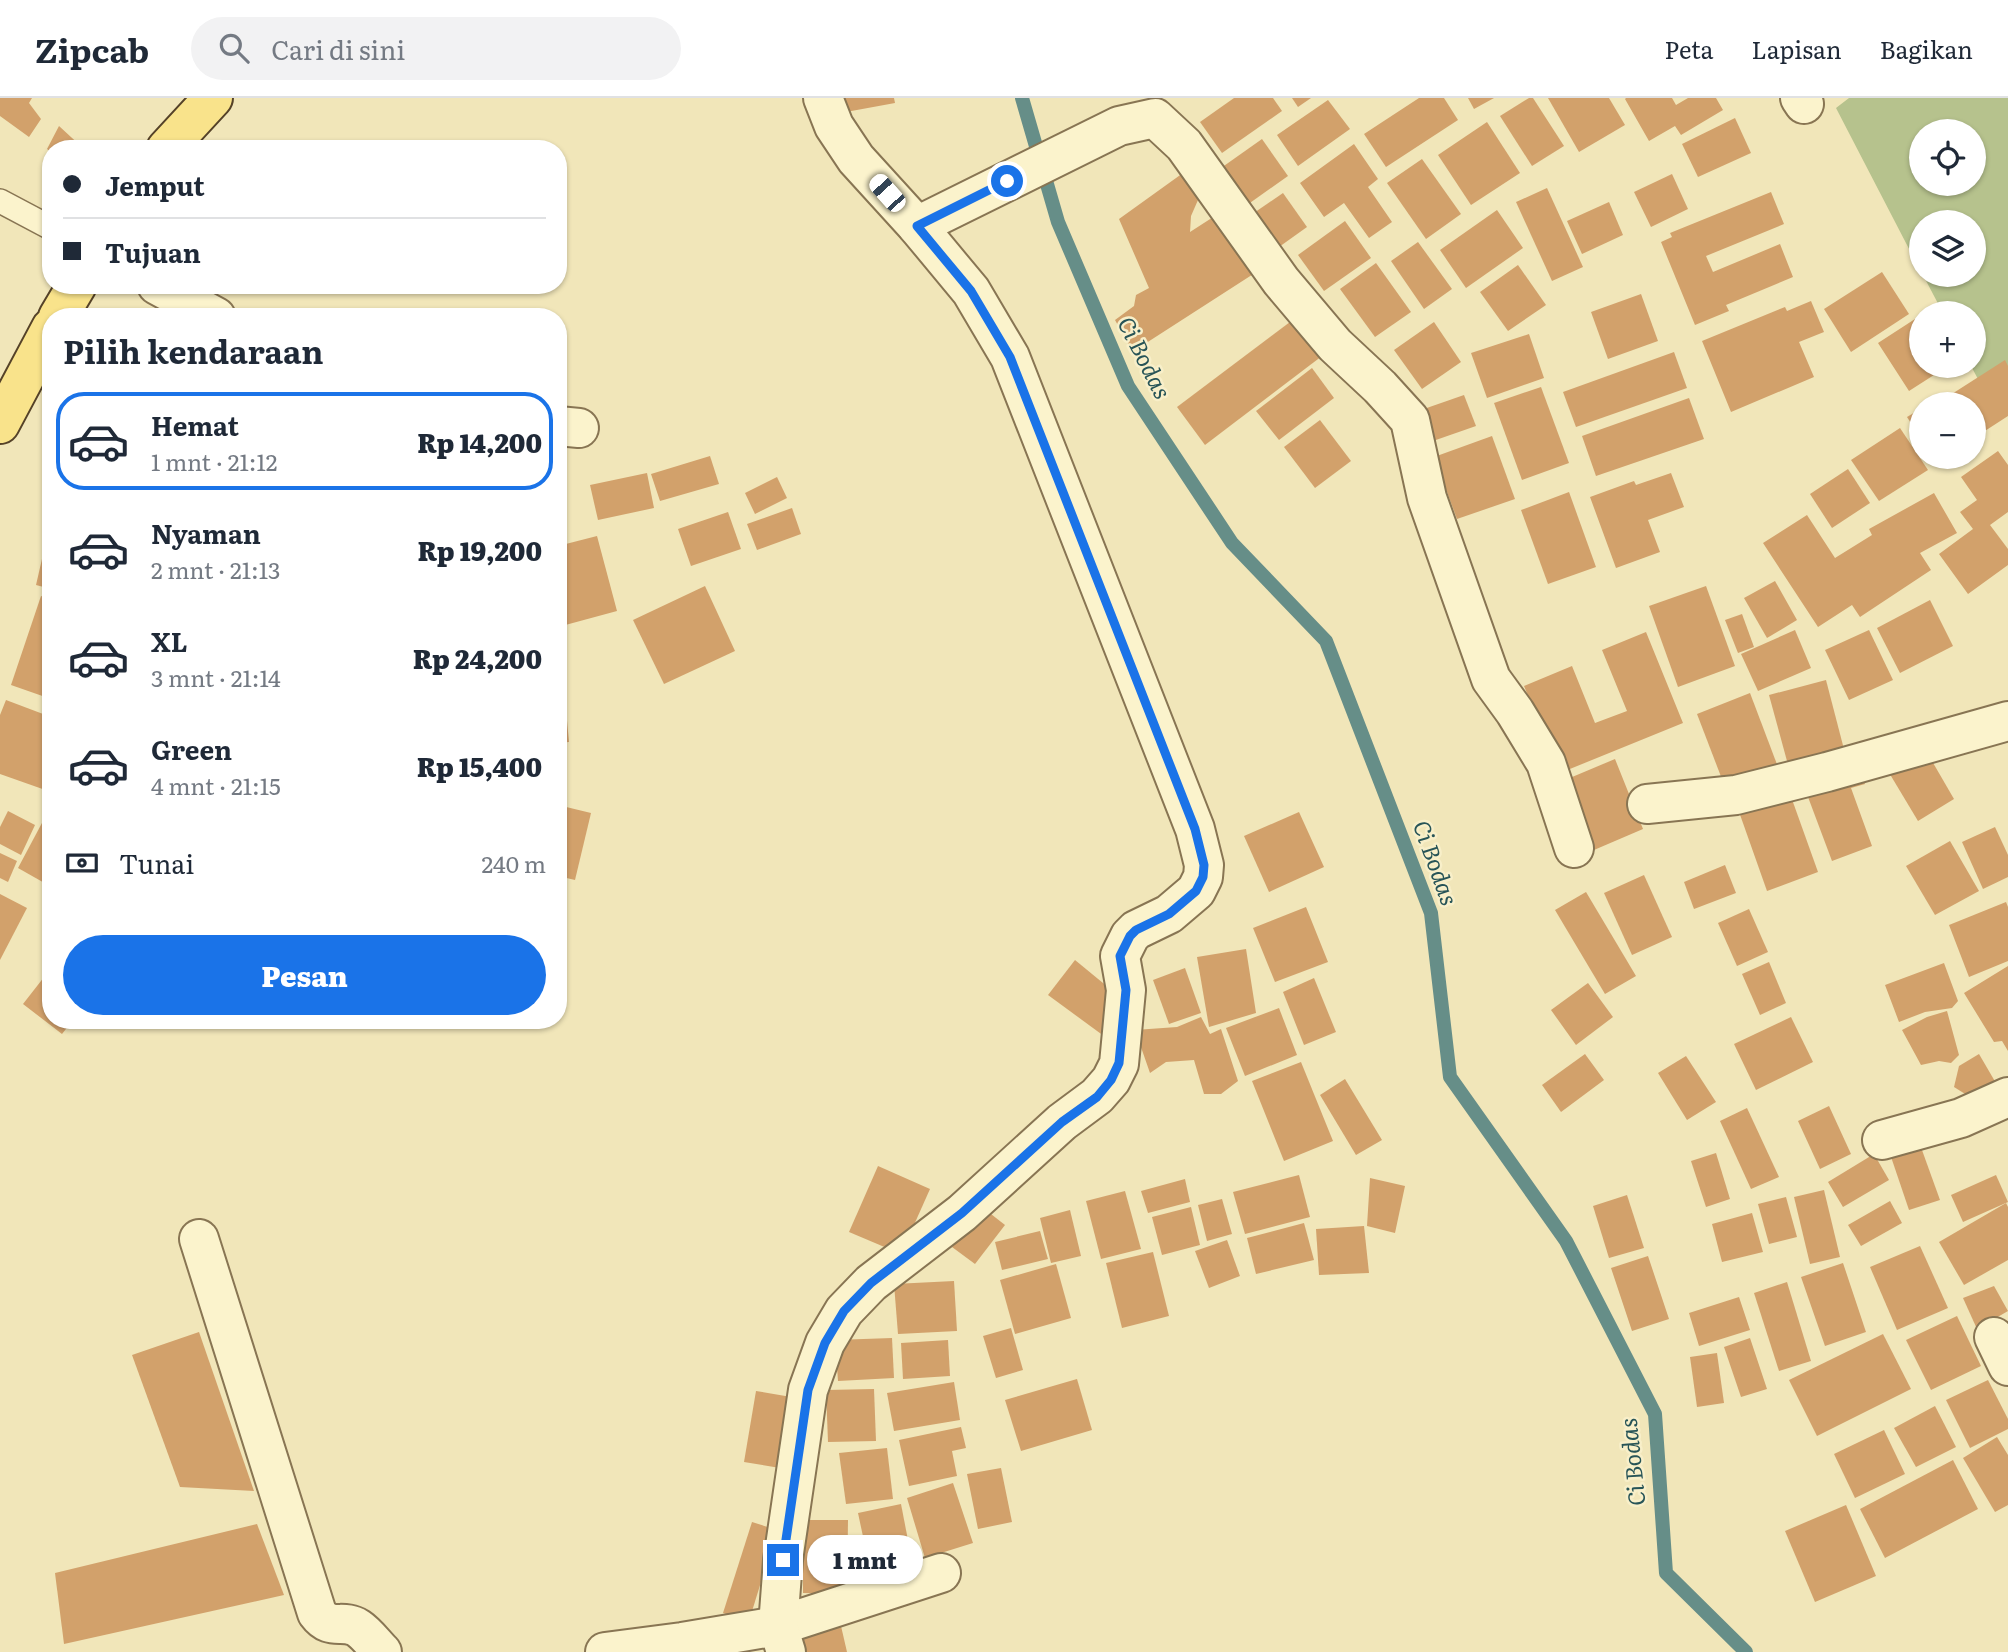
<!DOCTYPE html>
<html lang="id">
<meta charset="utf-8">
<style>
:root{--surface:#fff;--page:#f2f2f3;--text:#1f2937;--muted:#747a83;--line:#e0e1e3;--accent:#1a73e8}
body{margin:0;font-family:Literata,serif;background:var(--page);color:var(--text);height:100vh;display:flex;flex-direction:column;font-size:26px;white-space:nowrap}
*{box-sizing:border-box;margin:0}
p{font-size:23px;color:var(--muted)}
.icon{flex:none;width:38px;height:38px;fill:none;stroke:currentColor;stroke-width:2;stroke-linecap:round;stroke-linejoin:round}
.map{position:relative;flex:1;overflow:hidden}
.drawer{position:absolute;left:42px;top:210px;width:525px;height:721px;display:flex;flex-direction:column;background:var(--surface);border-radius:28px;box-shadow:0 2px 5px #0004}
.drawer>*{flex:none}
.guide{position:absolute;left:42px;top:42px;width:525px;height:154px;border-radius:28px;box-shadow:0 2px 5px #0004;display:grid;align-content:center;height:154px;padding:0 21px;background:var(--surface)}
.tools{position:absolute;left:1909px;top:21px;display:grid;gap:14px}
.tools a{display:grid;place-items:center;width:77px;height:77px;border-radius:50%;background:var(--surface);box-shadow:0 2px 5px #0004;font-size:35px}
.end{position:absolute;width:32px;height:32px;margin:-16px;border:9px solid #1a73e8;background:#fff;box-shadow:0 0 0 4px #fff}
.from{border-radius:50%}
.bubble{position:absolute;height:49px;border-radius:24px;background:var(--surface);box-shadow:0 2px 5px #0004;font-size:23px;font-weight:800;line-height:49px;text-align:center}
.car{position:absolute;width:21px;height:42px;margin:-21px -10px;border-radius:9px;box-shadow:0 0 5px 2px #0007;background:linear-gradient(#fff 24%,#345 0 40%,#fff 0 76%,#345 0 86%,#fff 0)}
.guide b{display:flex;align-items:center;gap:24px;height:66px;font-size:26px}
.guide b+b{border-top:2px solid var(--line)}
.guide i{width:18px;height:18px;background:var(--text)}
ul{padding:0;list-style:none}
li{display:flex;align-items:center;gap:21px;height:98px;margin:0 14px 10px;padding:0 7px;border:4px solid transparent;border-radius:28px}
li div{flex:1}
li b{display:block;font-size:26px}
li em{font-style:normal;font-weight:800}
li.active{border-color:var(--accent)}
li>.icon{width:63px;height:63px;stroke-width:1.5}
h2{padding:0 21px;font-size:32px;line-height:84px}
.pay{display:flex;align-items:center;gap:18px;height:77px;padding:0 21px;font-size:26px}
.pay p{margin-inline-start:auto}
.button{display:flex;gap:14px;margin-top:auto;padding:14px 21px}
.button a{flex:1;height:80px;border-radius:42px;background:var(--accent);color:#fff;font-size:28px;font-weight:800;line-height:80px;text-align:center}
header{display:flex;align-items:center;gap:42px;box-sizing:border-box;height:98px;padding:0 35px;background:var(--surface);border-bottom:2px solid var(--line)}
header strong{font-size:33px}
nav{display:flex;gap:38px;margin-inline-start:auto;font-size:24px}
.search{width:490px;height:63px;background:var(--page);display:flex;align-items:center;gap:18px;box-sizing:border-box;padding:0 24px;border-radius:38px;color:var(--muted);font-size:26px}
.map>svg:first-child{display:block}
.cemetery{fill:#b6c28d;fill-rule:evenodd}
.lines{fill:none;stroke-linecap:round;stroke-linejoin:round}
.stream{stroke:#668e88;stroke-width:14}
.building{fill:#d2a16b}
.service-casing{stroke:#887553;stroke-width:26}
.minor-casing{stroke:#887553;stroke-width:42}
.primary-casing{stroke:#554228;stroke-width:42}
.service{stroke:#fbf3cc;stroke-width:23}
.minor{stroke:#fbf3cc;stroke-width:38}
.primary{stroke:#f9e38b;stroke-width:38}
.route{stroke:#1a73e8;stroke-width:9}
.labels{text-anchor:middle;stroke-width:5;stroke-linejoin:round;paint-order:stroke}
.water-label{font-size:23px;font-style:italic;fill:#275457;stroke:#f8efc9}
</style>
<header>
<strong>Zipcab</strong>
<div class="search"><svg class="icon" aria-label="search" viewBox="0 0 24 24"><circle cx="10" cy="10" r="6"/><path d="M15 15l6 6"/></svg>Cari di sini</div>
<nav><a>Peta</a><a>Lapisan</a><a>Bagikan</a></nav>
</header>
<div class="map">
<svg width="2008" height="1554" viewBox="0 0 2008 1554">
<rect width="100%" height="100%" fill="#f1e6b9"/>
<!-- cemetery -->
<path class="cemetery" d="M1849,0H2008V283L1986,296L1971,268H1974V215H1943L1923,177H1974V124H1922L1921,174L1836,10ZM1922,33H1974V86H1922Z"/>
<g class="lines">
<!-- stream -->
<polyline class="stream" points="1022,0 1058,124 1128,288 1232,445 1326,543 1431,815 1450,979 1566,1143 1655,1316 1666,1475 1746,1554"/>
</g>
<!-- building -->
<g class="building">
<polygon points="0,0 32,0 29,5 41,21 29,39 0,18"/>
<polygon points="843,0 894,0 895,5 846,14"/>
<polygon points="1234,0 1273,0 1282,13 1222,55 1200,24"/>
<polygon points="1292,0 1311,0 1298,9"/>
<polygon points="1419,0 1444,0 1458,22 1386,69 1364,36"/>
<polygon points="1468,0 1494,0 1474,11"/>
<polygon points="1529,0 1533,0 1564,48 1532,68 1500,18"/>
<polygon points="1548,0 1609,0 1625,27 1579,54"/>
<polygon points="1626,0 1672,0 1676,7 1688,0 1716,0 1723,12 1681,37 1675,28 1649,43 1625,1"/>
<polygon points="1328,2 1350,31 1298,68 1277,37"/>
<polygon points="1735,20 1751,55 1698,79 1682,46"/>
<polygon points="1487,24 1520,75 1471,107 1438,57"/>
<polygon points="59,28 84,51 51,51 51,54 47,51"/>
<polygon points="1262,41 1288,78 1247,107 1221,70"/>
<polygon points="1354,46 1378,81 1368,89 1392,124 1369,140 1344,105 1324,119 1300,85"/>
<polygon points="1422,61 1461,116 1426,141 1387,85"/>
<polygon points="1183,75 1198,102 1191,118 1190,134 1221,114 1258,173 1140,249 1130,249 1115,222 1134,208 1136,197 1149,190 1119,121"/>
<polygon points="1672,76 1688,111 1651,129 1634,94"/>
<polygon points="1547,90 1583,169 1552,183 1516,104"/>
<polygon points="1771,94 1784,126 1706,158 1713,174 1780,146 1793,179 1726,207 1729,213 1695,227 1661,144 1672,139 1670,135"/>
<polygon points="1283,95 1307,129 1272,154 1248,119"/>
<polygon points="1609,104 1623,137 1582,156 1567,123"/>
<polygon points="1497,112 1523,150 1466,190 1440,152"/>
<polygon points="1345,123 1371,160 1324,193 1298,157"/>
<polygon points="1418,144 1452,191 1424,211 1391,163"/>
<polygon points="1376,165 1411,214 1375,239 1340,191"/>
<polygon points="1518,167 1546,207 1508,233 1480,194"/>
<polygon points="1882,174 1909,216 1851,254 1824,211"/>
<polygon points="1641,196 1658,243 1608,261 1591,214"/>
<polygon points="1811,203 1824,234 1799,244 1814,279 1731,314 1702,243 1785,209 1787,213"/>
<polygon points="1294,221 1322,258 1205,347 1177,309"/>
<polygon points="1915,221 1922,231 1922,268 1948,268 1909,293 1878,245"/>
<polygon points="1434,224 1461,264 1422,291 1394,252"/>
<polygon points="1529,236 1544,280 1487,300 1471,255"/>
<polygon points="1674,254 1687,290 1576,329 1563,294"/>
<polygon points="2005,262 2008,268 2008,318 1974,340 1974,306 1948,306 1944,301"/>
<polygon points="1312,270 1334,300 1279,342 1256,313"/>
<polygon points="1541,289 1569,365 1522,382 1494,305"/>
<polygon points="1464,297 1476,328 1433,343 1421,312"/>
<polygon points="1689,300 1704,341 1596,378 1582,338"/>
<polygon points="1922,310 1922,342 1907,319"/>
<polygon points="1320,322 1351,363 1315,390 1284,349"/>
<polygon points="1900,330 1928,372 1879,403 1851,362"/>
<polygon points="1492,338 1515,401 1457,421 1434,359"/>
<polygon points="1998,353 2008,367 2008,414 1990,427 2008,451 2008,467 1968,496 1939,456 1973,431 1960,414 1977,402 1961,379"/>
<polygon points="710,358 719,386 660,403 651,376"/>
<polygon points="1848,371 1870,405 1832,430 1810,396"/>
<polygon points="647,375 654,410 598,422 590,387"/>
<polygon points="1671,375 1684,409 1648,422 1660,454 1616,470 1590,399 1634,383 1636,387"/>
<polygon points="777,379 787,400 755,416 745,395"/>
<polygon points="1569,394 1596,469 1548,486 1521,412"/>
<polygon points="1934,395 1957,435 1920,455 1931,472 1860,519 1852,507 1818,529 1763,445 1807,417 1835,460 1872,437 1869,431"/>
<polygon points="792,410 801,436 757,452 747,426"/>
<polygon points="728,414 741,451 691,468 678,431"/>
<polygon points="597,438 617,513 558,529 558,448"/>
<polygon points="45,448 51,449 51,491 36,487"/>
<polygon points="1775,483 1797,522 1767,540 1744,500"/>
<polygon points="705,488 735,553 664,586 633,522"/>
<polygon points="1706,488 1735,568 1678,589 1649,508"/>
<polygon points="41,498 51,501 51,601 11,587"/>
<polygon points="1930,502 1953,548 1900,575 1877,530"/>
<polygon points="1742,516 1754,549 1738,555 1725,522"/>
<polygon points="1795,532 1811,570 1758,593 1741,556"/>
<polygon points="1869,532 1893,582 1849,602 1825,552"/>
<polygon points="1646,534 1683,625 1560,675 1524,588 1572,568 1595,625 1627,613 1602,552"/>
<polygon points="1826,582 1846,659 1790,674 1769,597"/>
<polygon points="1750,595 1778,669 1725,689 1697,616"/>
<polygon points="565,601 569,644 558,645 558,602"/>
<polygon points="6,602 51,619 51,694 0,676 0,617"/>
<polygon points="1925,651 1954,701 1918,723 1888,673"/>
<polygon points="1615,661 1643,731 1594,752 1565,682"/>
<polygon points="1859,670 1865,686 1851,690 1872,748 1832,763 1805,691"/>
<polygon points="1789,693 1818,774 1767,793 1738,711"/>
<polygon points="558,707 591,715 575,782 558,778"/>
<polygon points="51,708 51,781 48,787 18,770"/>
<polygon points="8,713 35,727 21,757 0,746 0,729"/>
<polygon points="1299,714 1324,769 1269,794 1244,738"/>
<polygon points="1995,729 2008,757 2008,779 1983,791 1962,744"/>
<polygon points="1950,743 1979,793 1935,817 1906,768"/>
<polygon points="0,755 17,763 8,784 0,780"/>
<polygon points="1725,767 1736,795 1694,811 1684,784"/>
<polygon points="1644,777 1672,839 1632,857 1604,795"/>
<polygon points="1586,794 1636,878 1605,896 1555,812"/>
<polygon points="0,796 27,810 0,862"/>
<polygon points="2006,804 2008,809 2008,863 1969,879 1949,827"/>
<polygon points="1306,809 1328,864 1275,884 1253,830"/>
<polygon points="1749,811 1768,854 1737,868 1718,825"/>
<polygon points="1246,851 1256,915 1209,929 1197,859"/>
<polygon points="1075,862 1120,899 1108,941 1048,897"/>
<polygon points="1769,864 1786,905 1760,917 1742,876"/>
<polygon points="1944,865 1958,903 1952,910 1925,914 1899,924 1885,887"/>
<polygon points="2008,868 2008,953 2002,943 1994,944 1964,895"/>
<polygon points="1185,870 1201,915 1169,926 1153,882"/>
<polygon points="48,874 51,876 51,922 73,922 62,936 23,906"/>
<polygon points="1314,880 1336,934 1304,947 1283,894"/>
<polygon points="1588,885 1613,919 1576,947 1551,912"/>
<polygon points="1279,910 1297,957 1245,978 1226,930"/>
<polygon points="1947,913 1959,957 1951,965 1939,963 1921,967 1902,932 1927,919"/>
<polygon points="1201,919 1210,936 1221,931 1238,983 1221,996 1204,996 1194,962 1166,964 1150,975 1135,932 1177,929"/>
<polygon points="1791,919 1813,964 1756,992 1734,946"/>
<polygon points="1585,956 1604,982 1561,1014 1542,987"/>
<polygon points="1979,956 2000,992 1978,1004 1954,989 1959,968"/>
<polygon points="1686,958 1716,1004 1687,1022 1658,975"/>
<polygon points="1301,964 1333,1043 1284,1063 1252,983"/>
<polygon points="1345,981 1382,1042 1356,1057 1320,997"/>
<polygon points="1829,1008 1851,1056 1820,1071 1798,1023"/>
<polygon points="1747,1010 1779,1079 1751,1091 1720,1023"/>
<polygon points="1918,1041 1940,1102 1909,1112 1888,1050"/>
<polygon points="1716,1055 1730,1101 1706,1109 1691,1063"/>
<polygon points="1874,1056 1889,1082 1843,1109 1828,1084"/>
<polygon points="878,1068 930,1091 901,1156 849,1134"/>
<polygon points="1299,1077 1310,1119 1245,1136 1233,1094"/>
<polygon points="1996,1077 2008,1104 1963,1124 1951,1097"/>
<polygon points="1370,1080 1405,1088 1395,1135 1367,1128"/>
<polygon points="1185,1081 1190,1104 1148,1115 1141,1093"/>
<polygon points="1824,1092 1840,1159 1810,1166 1794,1099"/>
<polygon points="1125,1093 1141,1151 1101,1161 1086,1103"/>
<polygon points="1627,1097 1644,1150 1609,1160 1593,1108"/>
<polygon points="1786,1099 1797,1139 1769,1146 1758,1106"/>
<polygon points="1222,1101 1232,1136 1207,1143 1198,1107"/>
<polygon points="1890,1103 1902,1125 1861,1148 1848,1127"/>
<polygon points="2006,1105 2008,1109 2008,1162 1964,1187 1939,1144"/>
<polygon points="982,1109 1005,1127 975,1166 952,1149"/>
<polygon points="1191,1109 1200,1147 1162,1157 1152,1119"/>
<polygon points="1070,1112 1081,1158 1051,1165 1040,1120"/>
<polygon points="1752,1115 1763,1154 1722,1164 1712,1126"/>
<polygon points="1304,1125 1314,1162 1256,1176 1247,1140"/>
<polygon points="1364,1128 1369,1175 1319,1177 1316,1131"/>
<polygon points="1040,1133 1048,1161 1002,1172 995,1144"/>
<polygon points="1227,1142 1240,1178 1209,1190 1195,1153"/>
<polygon points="1920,1148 1948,1210 1897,1232 1870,1169"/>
<polygon points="1153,1154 1169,1218 1122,1230 1106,1165"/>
<polygon points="1648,1158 1669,1221 1632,1233 1611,1170"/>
<polygon points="1843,1165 1866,1234 1825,1248 1801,1179"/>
<polygon points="1056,1166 1071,1220 1015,1236 1000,1182"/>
<polygon points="954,1183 957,1233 898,1236 894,1186"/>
<polygon points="1787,1184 1811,1263 1779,1273 1754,1195"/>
<polygon points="1994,1188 2008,1213 1977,1231 1963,1200"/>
<polygon points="1739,1199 1750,1232 1699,1248 1689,1215"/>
<polygon points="1957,1218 1981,1268 1931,1292 1906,1242"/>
<polygon points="1011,1230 1023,1272 996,1280 983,1238"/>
<polygon points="199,1234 254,1393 180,1389 132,1257"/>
<polygon points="1883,1236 1911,1291 1817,1338 1789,1282"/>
<polygon points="892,1240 894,1280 838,1283 835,1242"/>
<polygon points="1750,1240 1767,1291 1741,1299 1724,1249"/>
<polygon points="948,1242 950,1278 903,1281 901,1245"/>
<polygon points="1717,1255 1724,1305 1697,1309 1690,1259"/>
<polygon points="1077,1281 1092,1332 1021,1353 1005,1302"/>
<polygon points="1988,1282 2008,1321 2008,1331 1970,1350 1946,1302"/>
<polygon points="954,1284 960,1322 894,1333 887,1295"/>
<polygon points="874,1291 876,1343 828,1344 826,1292"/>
<polygon points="756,1293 797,1300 786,1371 744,1364"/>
<polygon points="1935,1308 1956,1349 1916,1369 1894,1330"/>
<polygon points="961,1329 966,1350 952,1353 957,1378 909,1388 899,1342"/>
<polygon points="1884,1332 1905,1376 1855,1400 1834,1356"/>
<polygon points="1997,1339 2008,1357 2008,1407 1995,1414 1963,1360"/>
<polygon points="887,1350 893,1401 846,1406 839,1355"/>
<polygon points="1953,1362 1978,1411 1885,1460 1860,1411"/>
<polygon points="1001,1370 1012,1424 978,1431 967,1376"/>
<polygon points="953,1385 973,1445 925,1460 907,1400"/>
<polygon points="901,1406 913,1468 871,1476 858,1415"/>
<polygon points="1846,1407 1876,1478 1815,1504 1785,1433"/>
<polygon points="803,1422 848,1422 847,1496 803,1495"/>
<polygon points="752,1424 777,1432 749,1523 723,1515"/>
<polygon points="257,1426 284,1497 64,1546 55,1475"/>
<polygon points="841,1528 847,1554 799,1554 795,1540"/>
</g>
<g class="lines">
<!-- service casing -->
<g class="service-casing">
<polyline id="service" points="0,103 51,130"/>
</g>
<!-- minor casing -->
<g class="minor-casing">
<g id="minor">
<polyline points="1800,0 1804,6"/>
<polyline points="917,128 1119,28 1155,20 1184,47 1281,183 1335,247 1380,289 1410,322 1427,400 1491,581 1515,614 1546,665 1574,750"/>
<polyline points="157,187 216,219"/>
<polyline points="558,328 579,330"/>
<polyline points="1647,706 1736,697 1827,674 2008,623"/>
<polyline points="1882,1042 1961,1020 2008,999"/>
<path d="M199,1141L317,1515C331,1534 342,1520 358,1530C367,1536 374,1546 382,1554"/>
<polyline points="1994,1239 2008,1268"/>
<polyline points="605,1554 682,1544 778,1528 941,1475"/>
<polyline points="786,1554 778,1528 783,1462 808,1292 825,1245 844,1213 871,1185 962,1115 1062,1024 1097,998 1111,982 1119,966 1126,892 1120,858 1130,838 1136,832 1169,816 1196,793 1203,779 1204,767 1195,731 1010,259 971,193 917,128 856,61 834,28 823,0"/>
</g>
</g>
<!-- primary casing -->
<g class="primary-casing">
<g id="primary">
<polyline points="166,51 213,0"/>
<polyline points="58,219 77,187"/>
<polyline points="0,326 51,230"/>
</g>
</g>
<!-- service -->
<use href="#service" class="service"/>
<!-- minor -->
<use href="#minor" class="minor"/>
<!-- primary -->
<use href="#primary" class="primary"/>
</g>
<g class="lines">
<!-- route -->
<polyline class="route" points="783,1462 808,1292 825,1245 844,1213 871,1185 962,1115 1062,1024 1097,999 1111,982 1119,965 1126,892 1120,858 1130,838 1136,832 1169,816 1196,793 1203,779 1204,767 1195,731 1010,259 971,193 917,128 1007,83"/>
</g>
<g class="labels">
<!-- water labels -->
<g class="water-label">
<text transform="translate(1144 260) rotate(63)" y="8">Ci Bodas</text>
<text transform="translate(1435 765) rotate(70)" y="8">Ci Bodas</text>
<text transform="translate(1633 1364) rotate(-96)" y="8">Ci Bodas</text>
</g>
</g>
</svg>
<div class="tools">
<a><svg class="icon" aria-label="locate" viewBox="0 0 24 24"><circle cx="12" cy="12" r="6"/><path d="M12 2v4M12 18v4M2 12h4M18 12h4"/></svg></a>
<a><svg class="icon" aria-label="layers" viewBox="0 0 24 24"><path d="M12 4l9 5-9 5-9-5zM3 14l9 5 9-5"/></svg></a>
<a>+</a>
<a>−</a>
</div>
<i class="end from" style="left:1007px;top:83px"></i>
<i class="end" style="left:783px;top:1462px"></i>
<div class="bubble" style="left:807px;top:1437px;width:116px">1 mnt</div>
<i class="car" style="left:887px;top:95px;rotate:318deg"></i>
<div class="guide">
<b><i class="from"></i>Jemput</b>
<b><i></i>Tujuan</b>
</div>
<section class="drawer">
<h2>Pilih kendaraan</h2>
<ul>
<li class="active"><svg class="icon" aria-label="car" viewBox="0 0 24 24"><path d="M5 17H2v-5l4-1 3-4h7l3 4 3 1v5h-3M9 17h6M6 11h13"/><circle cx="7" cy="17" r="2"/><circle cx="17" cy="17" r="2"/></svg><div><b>Hemat</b><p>1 mnt · 21:12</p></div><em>Rp 14,200</em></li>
<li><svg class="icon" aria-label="car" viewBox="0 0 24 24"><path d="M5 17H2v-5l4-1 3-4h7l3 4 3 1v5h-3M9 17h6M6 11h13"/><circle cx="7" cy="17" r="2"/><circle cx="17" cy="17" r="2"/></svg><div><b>Nyaman</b><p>2 mnt · 21:13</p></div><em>Rp 19,200</em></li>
<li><svg class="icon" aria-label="car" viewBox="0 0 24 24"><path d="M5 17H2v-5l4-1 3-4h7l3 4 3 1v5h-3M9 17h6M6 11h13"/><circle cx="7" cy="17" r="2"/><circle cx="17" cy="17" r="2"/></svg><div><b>XL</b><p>3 mnt · 21:14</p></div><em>Rp 24,200</em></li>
<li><svg class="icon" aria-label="car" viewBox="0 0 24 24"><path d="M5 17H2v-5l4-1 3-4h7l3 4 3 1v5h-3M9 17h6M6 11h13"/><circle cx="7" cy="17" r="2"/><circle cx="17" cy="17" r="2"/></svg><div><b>Green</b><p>4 mnt · 21:15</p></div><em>Rp 15,400</em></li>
</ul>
<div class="pay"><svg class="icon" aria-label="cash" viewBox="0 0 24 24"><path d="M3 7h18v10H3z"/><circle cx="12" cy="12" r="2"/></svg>Tunai<p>240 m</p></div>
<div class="button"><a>Pesan</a></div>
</section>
</div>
